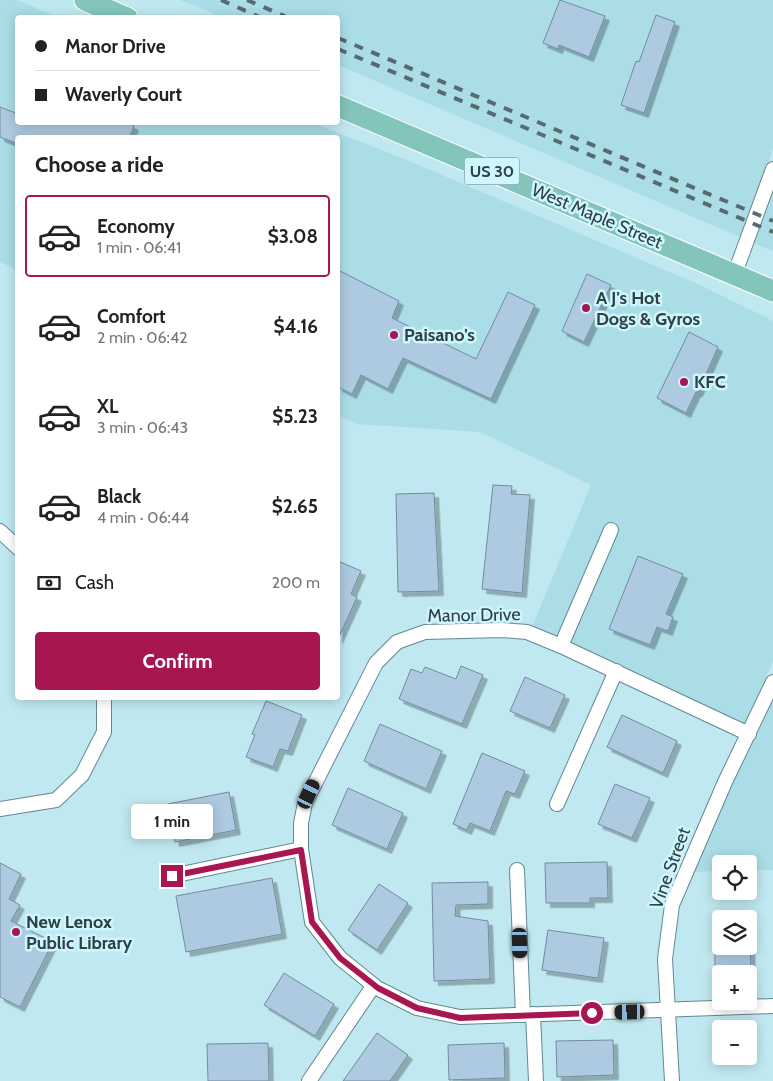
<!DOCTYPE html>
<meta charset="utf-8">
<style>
:root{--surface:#fff;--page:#f2f2f2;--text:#222;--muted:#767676;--line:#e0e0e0;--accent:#a81651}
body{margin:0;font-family:Cabin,sans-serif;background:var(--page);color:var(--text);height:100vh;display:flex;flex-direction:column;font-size:19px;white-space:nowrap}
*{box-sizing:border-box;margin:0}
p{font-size:16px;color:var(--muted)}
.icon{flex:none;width:28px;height:28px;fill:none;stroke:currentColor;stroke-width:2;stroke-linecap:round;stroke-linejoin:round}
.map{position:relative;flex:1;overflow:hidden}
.side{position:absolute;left:15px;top:135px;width:325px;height:565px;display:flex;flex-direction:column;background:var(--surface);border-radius:5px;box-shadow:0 2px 12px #0003}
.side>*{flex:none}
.hud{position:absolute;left:15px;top:15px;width:325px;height:110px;border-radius:5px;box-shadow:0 2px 12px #0003;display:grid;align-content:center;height:110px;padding:0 20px;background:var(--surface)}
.tools{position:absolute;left:712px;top:855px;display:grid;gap:10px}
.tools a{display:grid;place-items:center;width:45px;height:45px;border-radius:5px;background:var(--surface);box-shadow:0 2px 12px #0003;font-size:25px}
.end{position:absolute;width:22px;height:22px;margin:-11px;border:6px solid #a81651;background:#fff;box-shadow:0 0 0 2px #fff}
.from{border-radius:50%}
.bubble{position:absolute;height:35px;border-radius:5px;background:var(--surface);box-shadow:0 2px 12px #0003;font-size:16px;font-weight:800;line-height:35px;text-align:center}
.car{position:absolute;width:15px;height:30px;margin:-15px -8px;border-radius:6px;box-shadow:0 0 4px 1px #0007;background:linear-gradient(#222 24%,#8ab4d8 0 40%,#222 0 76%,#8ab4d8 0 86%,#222 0)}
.hud b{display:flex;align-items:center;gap:18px;height:48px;font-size:19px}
.hud b+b{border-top:1px solid var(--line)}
.hud i{width:12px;height:12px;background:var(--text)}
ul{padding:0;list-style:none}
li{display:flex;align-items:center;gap:15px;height:82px;margin:0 10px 8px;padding:0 10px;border:2px solid transparent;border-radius:5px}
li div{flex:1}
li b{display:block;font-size:19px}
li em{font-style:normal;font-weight:800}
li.active{border-color:var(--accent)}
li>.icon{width:45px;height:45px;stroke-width:1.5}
h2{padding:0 20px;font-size:22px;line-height:60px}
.pay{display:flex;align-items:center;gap:12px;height:55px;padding:0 20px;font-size:19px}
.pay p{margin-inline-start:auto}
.button{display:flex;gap:10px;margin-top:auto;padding:10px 20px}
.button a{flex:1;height:58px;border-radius:5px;background:var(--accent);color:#fff;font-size:20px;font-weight:800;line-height:58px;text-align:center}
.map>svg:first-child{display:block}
.built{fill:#abdde7}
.building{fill:#aecae0;stroke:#718ba0;filter:url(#shadow)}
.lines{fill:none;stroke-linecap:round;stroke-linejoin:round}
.street-casing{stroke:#62888f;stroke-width:16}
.primary-casing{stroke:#fff;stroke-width:23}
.street{stroke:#fff;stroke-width:14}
.primary{stroke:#84c5bb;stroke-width:21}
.rail{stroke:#556b6f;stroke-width:4;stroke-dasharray:9 9;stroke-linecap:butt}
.route{stroke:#a81651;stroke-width:6}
.poi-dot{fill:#a81651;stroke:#cdf6fe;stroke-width:2}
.labels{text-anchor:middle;stroke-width:5;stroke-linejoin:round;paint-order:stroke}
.shield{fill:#cdf6fe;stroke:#5f777b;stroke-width:1}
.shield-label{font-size:16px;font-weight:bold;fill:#304043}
.street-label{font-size:18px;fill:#304043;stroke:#cdf6fe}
.poi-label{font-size:18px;font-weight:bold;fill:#304043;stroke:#cdf6fe;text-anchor:start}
</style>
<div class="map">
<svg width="773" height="1081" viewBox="0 0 773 1081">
<defs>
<filter id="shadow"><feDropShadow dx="4.5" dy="4.5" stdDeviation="0" flood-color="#0004"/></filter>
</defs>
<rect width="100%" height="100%" fill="#c0e8f0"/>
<!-- built -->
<g class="built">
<polygon points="0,0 17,0 57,17 18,18 18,122 313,123 402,158 698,284 773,321 773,661 742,737 527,639 591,485 480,432 357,424 338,415 338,138 18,138 17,270 0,262"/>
<polygon points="180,0 773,0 773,148 760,191 773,185 773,251 338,65 338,18 222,17"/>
<polygon points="773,691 773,870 749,870 749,864 721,864 721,871 690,872"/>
</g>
<!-- building -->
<g class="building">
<polygon points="560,0 605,16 589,57 559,45 558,49 543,43"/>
<polygon points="656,15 675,22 644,113 621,105 636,61 639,62"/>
<polygon points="0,107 18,114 18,122 126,122 134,126 129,138 18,138 18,144 0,137"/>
<polygon points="338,270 399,301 392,318 476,359 508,292 535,305 491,399 403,358 388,389 361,375 352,394 338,387"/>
<polygon points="587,274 611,285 584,342 562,331"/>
<polygon points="689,332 718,347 698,392 696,392 686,413 657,398"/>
<polygon points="493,485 512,486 511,494 530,495 522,593 482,589"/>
<polygon points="434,493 439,591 398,592 396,494"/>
<polygon points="638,556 683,574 666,614 673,617 668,631 657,627 650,645 609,629"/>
<polygon points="338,561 361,571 351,594 357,597 338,639"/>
<polygon points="461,666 483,675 462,724 399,699 411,669 422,673 425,667 456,679"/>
<polygon points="525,677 565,695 550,728 510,711"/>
<polygon points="266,701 302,715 288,751 280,749 273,767 246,757 255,735 252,734"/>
<polygon points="622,715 677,741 663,773 607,747"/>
<polygon points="380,724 442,751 426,789 364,761"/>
<polygon points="482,753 525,771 515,794 506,791 490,831 470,823 467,830 453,824"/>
<polygon points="615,784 650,798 632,838 598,824"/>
<polygon points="348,788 403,813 387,849 332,825"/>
<polygon points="229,792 236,830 175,842 168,804"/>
<polygon points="607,862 608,898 590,898 590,903 546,903 545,863"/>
<polygon points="0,863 21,874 9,899 20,905 11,921 53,942 20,1007 0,997"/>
<polygon points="272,878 282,934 186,952 176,896"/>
<polygon points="488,882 488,904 456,905 455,916 488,921 490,979 434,981 432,883"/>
<polygon points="379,884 408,903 377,950 348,930"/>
<polygon points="548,930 604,938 598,978 542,970"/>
<polygon points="715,946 750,946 751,970 715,970"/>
<polygon points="284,973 334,1004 315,1036 264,1005"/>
<polygon points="377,1033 408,1055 390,1081 343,1081"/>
<polygon points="613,1040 614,1075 557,1077 556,1041"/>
<polygon points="268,1043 269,1081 208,1081 207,1044"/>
<polygon points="504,1043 505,1078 449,1080 448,1045"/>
</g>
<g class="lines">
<!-- street casing -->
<g class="street-casing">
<g id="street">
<polyline points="735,273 773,169"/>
<polyline points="0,531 18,548"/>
<polyline points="561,646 611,530"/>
<polyline points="749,734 561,646 527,632 502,630 425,632 397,642 376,663 305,803 301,823 301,849 312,922 340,958 377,988 417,1008 460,1017 773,1006"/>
<polyline points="557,804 616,671"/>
<polyline points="0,809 56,800 82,775 104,732 104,698"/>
<polyline points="517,870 523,1015"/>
<polyline points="172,876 301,849"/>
<polyline points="533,1014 536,1081"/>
<polyline points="309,1081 374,985"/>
<polyline points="672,1081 665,959 672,905 725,782 773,682"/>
</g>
</g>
<!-- primary casing -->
<g class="primary-casing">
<g id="primary">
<polyline points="85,0 127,18"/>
<polyline points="338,106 773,291"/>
</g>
</g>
<!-- street -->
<use href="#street" class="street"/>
<!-- primary -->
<use href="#primary" class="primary"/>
<!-- rail -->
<g class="rail">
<polyline points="221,0 262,18"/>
<polyline points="247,0 289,18"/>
<polyline points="338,38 773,221"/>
<polyline points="338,49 773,232"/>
</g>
</g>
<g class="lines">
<!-- route -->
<polyline class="route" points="172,876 301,850 312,922 340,958 378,988 417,1008 460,1018 592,1013"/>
</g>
<!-- markers -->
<g class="poi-dot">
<circle cx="586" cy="308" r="5"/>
<circle cx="394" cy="335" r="5"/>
<circle cx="684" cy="382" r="5"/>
<circle cx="16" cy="932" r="5"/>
</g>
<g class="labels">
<!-- shield labels -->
<rect class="shield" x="464.5" y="157.5" width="55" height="27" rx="4"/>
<g class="shield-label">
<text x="492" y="177">US 30</text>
</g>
<!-- street labels -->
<g class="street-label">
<text transform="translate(597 216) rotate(23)" y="6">West Maple Street</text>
<text transform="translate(474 615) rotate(-1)" y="6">Manor Drive</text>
<text transform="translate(670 868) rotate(-70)" y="6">Vine Street</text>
</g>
<!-- poi labels -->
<g class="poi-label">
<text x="596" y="304">A J's Hot<tspan x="596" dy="21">Dogs &amp; Gyros</tspan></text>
<text x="404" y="341">Paisano's</text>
<text x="694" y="388">KFC</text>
<text x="26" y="928">New Lenox<tspan x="26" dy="21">Public Library</tspan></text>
</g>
</g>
</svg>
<div class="tools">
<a><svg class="icon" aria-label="locate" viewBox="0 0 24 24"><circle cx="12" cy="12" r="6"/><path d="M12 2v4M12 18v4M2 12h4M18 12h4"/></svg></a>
<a><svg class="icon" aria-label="layers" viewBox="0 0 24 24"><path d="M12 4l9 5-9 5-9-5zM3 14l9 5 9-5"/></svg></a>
<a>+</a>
<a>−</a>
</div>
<i class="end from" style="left:592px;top:1013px"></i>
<i class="end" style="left:172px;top:876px"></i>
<div class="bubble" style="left:131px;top:804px;width:82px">1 min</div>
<i class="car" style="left:309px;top:794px;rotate:25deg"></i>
<i class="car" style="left:520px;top:943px;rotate:178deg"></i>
<i class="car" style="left:630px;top:1012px;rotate:269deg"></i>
<div class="hud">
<b><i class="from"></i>Manor Drive</b>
<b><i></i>Waverly Court</b>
</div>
<section class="side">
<h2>Choose a ride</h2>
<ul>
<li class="active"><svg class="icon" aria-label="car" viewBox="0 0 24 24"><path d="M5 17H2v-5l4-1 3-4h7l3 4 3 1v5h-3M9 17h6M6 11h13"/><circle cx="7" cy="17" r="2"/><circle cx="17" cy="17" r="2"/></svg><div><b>Economy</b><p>1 min · 06:41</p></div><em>$3.08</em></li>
<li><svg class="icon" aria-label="car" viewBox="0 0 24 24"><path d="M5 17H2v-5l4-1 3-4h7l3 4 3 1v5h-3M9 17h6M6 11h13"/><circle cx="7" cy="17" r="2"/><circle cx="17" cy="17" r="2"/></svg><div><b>Comfort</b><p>2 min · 06:42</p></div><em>$4.16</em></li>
<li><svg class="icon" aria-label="car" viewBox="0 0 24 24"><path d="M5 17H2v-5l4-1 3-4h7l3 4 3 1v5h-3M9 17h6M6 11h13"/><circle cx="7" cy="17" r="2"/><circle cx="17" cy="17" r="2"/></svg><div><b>XL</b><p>3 min · 06:43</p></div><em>$5.23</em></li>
<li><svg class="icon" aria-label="car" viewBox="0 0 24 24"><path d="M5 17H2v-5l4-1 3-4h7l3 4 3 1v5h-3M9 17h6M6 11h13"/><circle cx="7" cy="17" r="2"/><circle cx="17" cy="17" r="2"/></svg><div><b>Black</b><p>4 min · 06:44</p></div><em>$2.65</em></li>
</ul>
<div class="pay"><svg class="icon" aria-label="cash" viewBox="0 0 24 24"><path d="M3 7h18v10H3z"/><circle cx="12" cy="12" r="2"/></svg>Cash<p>200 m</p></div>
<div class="button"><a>Confirm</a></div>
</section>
</div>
